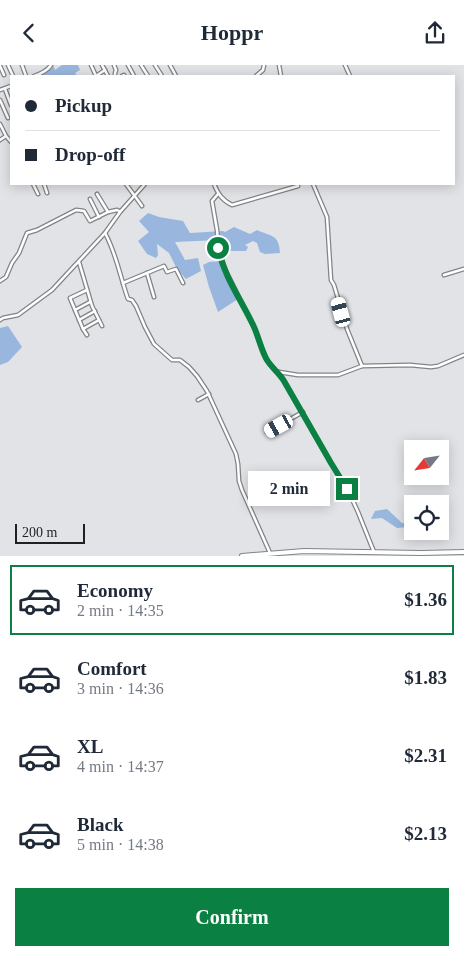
<!DOCTYPE html>
<meta charset="utf-8">
<style>
:root{--surface:#fff;--page:#f2f2f3;--text:#1f2937;--muted:#747a83;--line:#e0e1e3;--accent:#0b8043}
body{margin:0;font-family:"Times New Roman",serif;background:var(--page);color:var(--text);height:100vh;display:flex;flex-direction:column;font-size:19px;white-space:nowrap}
*{box-sizing:border-box;margin:0}
p{font-size:16px;color:var(--muted)}
.icon{flex:none;width:28px;height:28px;fill:none;stroke:currentColor;stroke-width:2;stroke-linecap:round;stroke-linejoin:round}
.map{position:relative;height:491px;overflow:hidden}
.panel{display:flex;flex-direction:column;background:var(--surface);flex:1}
.panel>*{flex:none}
.top-card{position:absolute;left:10px;top:10px;width:445px;height:110px;border-radius:0px;box-shadow:0 2px 12px #0003;display:grid;align-content:center;height:110px;padding:0 15px;background:var(--surface)}
.needle{width:32px;rotate:240deg}
.tools{position:absolute;left:404px;top:375px;display:grid;gap:10px}
.tools a{display:grid;place-items:center;width:45px;height:45px;border-radius:0px;background:var(--surface);box-shadow:0 2px 12px #0003;font-size:25px}
.scale{position:absolute;left:15px;bottom:12px;width:70px;box-sizing:border-box;padding-left:5px;border:2px solid #1f2021;border-top:0;font-size:14px;line-height:18px;white-space:nowrap;color:#1f2021;-webkit-text-stroke:4px #e1e3e6;paint-order:stroke}
.end{position:absolute;width:22px;height:22px;margin:-11px;border:6px solid #0b8043;background:#fff;box-shadow:0 0 0 2px #fff}
.from{border-radius:50%}
.bubble{position:absolute;height:35px;border-radius:0px;background:var(--surface);box-shadow:0 2px 12px #0003;font-size:16px;font-weight:800;line-height:35px;text-align:center}
.car{position:absolute;width:15px;height:30px;margin:-15px -8px;border-radius:6px;box-shadow:0 0 4px 1px #0007;background:linear-gradient(#fff 24%,#345 0 40%,#fff 0 76%,#345 0 86%,#fff 0)}
.top-card b{display:flex;align-items:center;gap:18px;height:48px;font-size:19px}
.top-card b+b{border-top:1px solid var(--line)}
.top-card i{width:12px;height:12px;background:var(--text)}
ul{padding:9px 0 0;list-style:none}
li{display:flex;align-items:center;gap:15px;height:70px;margin:0 10px 8px;padding:0 5px;border:2px solid transparent;border-radius:0px}
li div{flex:1}
li b{display:block;font-size:19px}
li em{font-style:normal;font-weight:800}
li.current{border-color:var(--accent)}
li>.icon{width:45px;height:45px;stroke-width:1.5}
.action{display:flex;gap:10px;margin-top:auto;padding:10px 15px}
.action a{flex:1;height:58px;border-radius:0px;background:var(--accent);color:#fff;font-size:20px;font-weight:800;line-height:58px;text-align:center}
header{display:flex;justify-content:space-between;align-items:center;height:65px;padding:0 15px;background:var(--surface);font-size:22px;font-weight:800}
.map>svg:first-child{display:block}
.green{fill:#99b7de}
.lines{fill:none;stroke-linecap:round;stroke-linejoin:round}
.street-casing{stroke:#828487;stroke-width:5}
.secondary-casing{stroke:#828487;stroke-width:6}
.street{stroke:#fff;stroke-width:2.5}
.secondary{stroke:#fff;stroke-width:4}
.route{stroke:#0b8043;stroke-width:6}
</style>
<header><svg class="icon" aria-label="back" viewBox="0 0 24 24"><path d="M15 5l-7 7 7 7"/></svg>Hoppr<svg class="icon" aria-label="share" viewBox="0 0 24 24"><path d="M12 15V3M7 8l5-5 5 5M5 13v7h14v-7"/></svg></header>
<div class="map">
<svg width="464" height="491" viewBox="0 0 464 491">
<rect width="100%" height="100%" fill="#e1e3e6"/>
<!-- green -->
<g class="green">
<polygon points="49,0 53,0 55,5 62,0 78,0 80,5 75,8 77,11 43,11 41,9 47,4"/>
<path d="M148,148L159,152L183,156L190,168L223,166L225,167L234,162L250,169L257,165C272,172 279,169 280,188L265,189L260,187L257,178L253,176L245,180L248,182L246,186H227L219,175L175,177L185,195L198,193L201,206L186,214L177,204L169,188L157,179L158,190L156,193L147,189L138,176L149,167L139,156Z"/>
<polygon points="221,196 231,221 238,234 218,247 209,222 203,200 209,197"/>
<polygon points="8,261 22,282 8,297 0,300 0,263"/>
<polygon points="387,444 402,458 409,458 412,452 412,466 408,462 397,463 382,453 371,454 375,446"/>
</g>
<g class="lines">
<!-- street casing -->
<g class="street-casing">
<g id="street">
<polyline points="8,0 13,11"/>
<polyline points="22,0 26,11"/>
<polyline points="91,0 96,11 105,5"/>
<polyline points="102,0 108,11"/>
<polyline points="114,0 116,5 115,8 115,11"/>
<polyline points="128,0 134,11"/>
<polyline points="141,0 148,11"/>
<polyline points="155,0 162,11"/>
<polyline points="170,0 176,11"/>
<polyline points="279,0 281,11"/>
<polyline points="345,0 350,11"/>
<polyline points="0,1 4,10"/>
<path d="M34,11C40,9 48,5 51,0"/>
<polyline points="122,11 124,10"/>
<polyline points="256,11 263,5 264,0"/>
<polyline points="5,24 11,40"/>
<polyline points="0,25 11,21"/>
<polyline points="0,35 8,53"/>
<polyline points="0,59 6,71 0,75"/>
<polyline points="6,71 11,77"/>
<polyline points="33,119 38,129"/>
<polyline points="44,119 47,128"/>
<polyline points="126,119 142,141"/>
<path d="M214,119C218,129 222,135 232,140L298,121"/>
<polyline points="97,129 108,147"/>
<polyline points="218,129 212,136 217,165 219,186 226,206 255,264 266,294 276,306 279,307 284,316 331,398 347,423 358,447 374,487"/>
<polyline points="90,134 99,152"/>
<path d="M105,168C117,190 120,212 128,234L132,235L136,241L145,262L154,279L172,295H180L189,302L197,311L207,326L236,389L238,399L239,416L242,425L270,488"/>
<polyline points="79,197 92,241 102,261"/>
<polyline points="147,208 154,232"/>
<polyline points="444,210 464,204"/>
<polyline points="0,216 6,212 12,198 19,188 27,168 37,165 76,145 84,146 90,156 108,147 117,145 119,146"/>
<polyline points="123,218 164,201 167,207 176,204 183,218"/>
<polyline points="87,225 70,233 83,264 87,270"/>
<polyline points="75,245 90,237"/>
<polyline points="0,255 3,253 18,250 52,225 105,168 120,147 145,119"/>
<polyline points="79,255 95,246"/>
<polyline points="83,264 99,255"/>
<polyline points="362,301 410,300 431,302 438,301 464,290"/>
<polyline points="279,307 298,310 338,310 362,301 347,264 334,220 331,215 327,152 313,119"/>
<polyline points="198,335 209,329"/>
<polyline points="267,367 303,347"/>
</g>
</g>
<!-- secondary casing -->
<g class="secondary-casing">
<polyline id="secondary" points="242,491 304,486 421,488 464,487"/>
</g>
<!-- street -->
<use href="#street" class="street"/>
<!-- secondary -->
<use href="#secondary" class="secondary"/>
</g>
<g class="lines">
<!-- route -->
<path class="route" d="M218,183C224,212 242,236 254,262C259,273 261,285 267,295C272,303 279,308 284,316L331,398L347,424"/>
</g>
</svg>
<div class="tools">
<a><svg class="needle" viewBox="-14 -14 28 28"><path d="M0-13l5 13h-10z" fill="#e53935"/><path d="M0 13l5-13h-10z" fill="#747a83"/></svg></a>
<a><svg class="icon" aria-label="locate" viewBox="0 0 24 24"><circle cx="12" cy="12" r="6"/><path d="M12 2v4M12 18v4M2 12h4M18 12h4"/></svg></a>
</div>
<div class="scale">200 m</div>
<i class="end from" style="left:218px;top:183px"></i>
<i class="end" style="left:347px;top:424px"></i>
<div class="bubble" style="left:248px;top:406px;width:82px">2 min</div>
<i class="car" style="left:341px;top:247px;rotate:345deg"></i>
<i class="car" style="left:279px;top:361px;rotate:241deg"></i>
<div class="top-card">
<b><i class="from"></i>Pickup</b>
<b><i></i>Drop-off</b>
</div>
</div>
<section class="panel">
<ul>
<li class="current"><svg class="icon" aria-label="car" viewBox="0 0 24 24"><path d="M5 17H2v-5l4-1 3-4h7l3 4 3 1v5h-3M9 17h6M6 11h13"/><circle cx="7" cy="17" r="2"/><circle cx="17" cy="17" r="2"/></svg><div><b>Economy</b><p>2 min · 14:35</p></div><em>$1.36</em></li>
<li><svg class="icon" aria-label="car" viewBox="0 0 24 24"><path d="M5 17H2v-5l4-1 3-4h7l3 4 3 1v5h-3M9 17h6M6 11h13"/><circle cx="7" cy="17" r="2"/><circle cx="17" cy="17" r="2"/></svg><div><b>Comfort</b><p>3 min · 14:36</p></div><em>$1.83</em></li>
<li><svg class="icon" aria-label="car" viewBox="0 0 24 24"><path d="M5 17H2v-5l4-1 3-4h7l3 4 3 1v5h-3M9 17h6M6 11h13"/><circle cx="7" cy="17" r="2"/><circle cx="17" cy="17" r="2"/></svg><div><b>XL</b><p>4 min · 14:37</p></div><em>$2.31</em></li>
<li><svg class="icon" aria-label="car" viewBox="0 0 24 24"><path d="M5 17H2v-5l4-1 3-4h7l3 4 3 1v5h-3M9 17h6M6 11h13"/><circle cx="7" cy="17" r="2"/><circle cx="17" cy="17" r="2"/></svg><div><b>Black</b><p>5 min · 14:38</p></div><em>$2.13</em></li>
</ul>
<div class="action"><a>Confirm</a></div>
</section>
